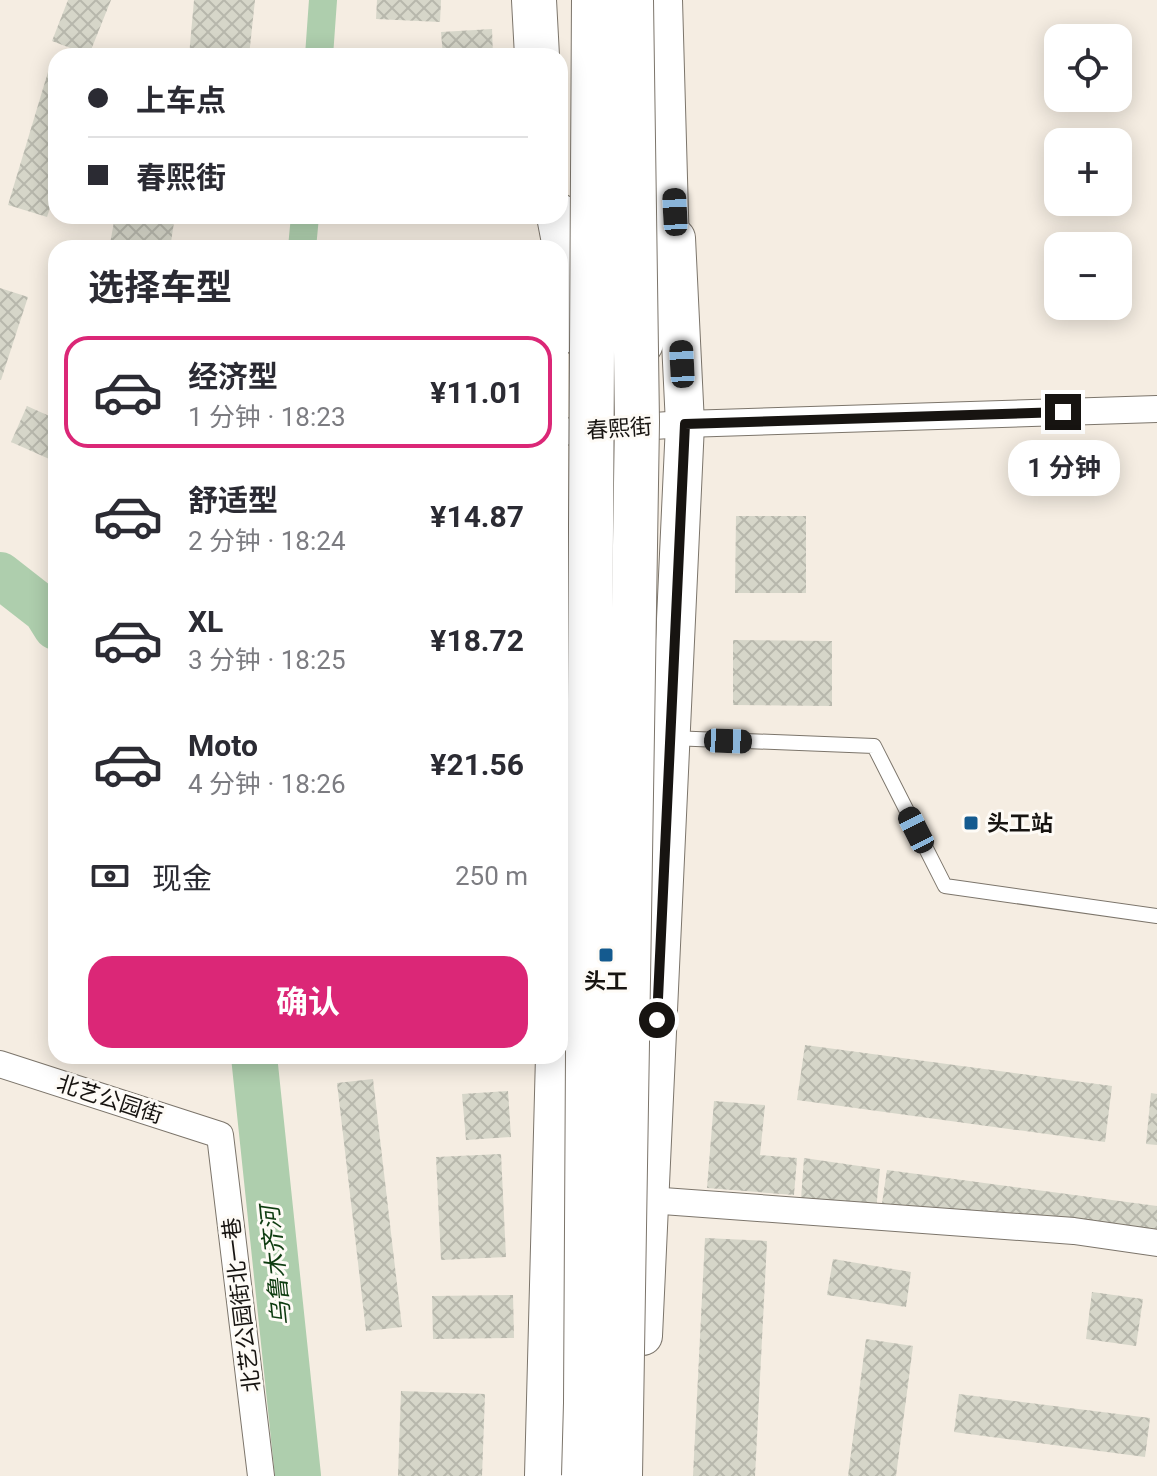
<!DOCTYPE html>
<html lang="zh">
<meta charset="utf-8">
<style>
:root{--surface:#fff;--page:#f7f7f7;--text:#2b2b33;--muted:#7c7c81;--line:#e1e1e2;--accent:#db2777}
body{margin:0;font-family:Roboto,"Noto Sans SC",sans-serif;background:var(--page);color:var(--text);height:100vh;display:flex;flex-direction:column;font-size:30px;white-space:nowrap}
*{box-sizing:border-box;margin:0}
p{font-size:26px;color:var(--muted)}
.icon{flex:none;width:44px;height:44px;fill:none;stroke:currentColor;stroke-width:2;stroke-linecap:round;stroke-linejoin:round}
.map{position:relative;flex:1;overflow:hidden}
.details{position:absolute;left:48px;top:240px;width:520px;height:824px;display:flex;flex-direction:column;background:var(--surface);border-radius:24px;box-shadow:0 4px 20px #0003}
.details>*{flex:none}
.hud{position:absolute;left:48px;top:48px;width:520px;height:176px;border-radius:24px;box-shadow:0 4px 20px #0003;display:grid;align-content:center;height:176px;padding:0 40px;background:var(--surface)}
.tools{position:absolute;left:1044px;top:24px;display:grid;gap:16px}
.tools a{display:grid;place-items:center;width:88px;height:88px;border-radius:16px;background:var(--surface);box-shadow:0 4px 20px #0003;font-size:40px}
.end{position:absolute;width:36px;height:36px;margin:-18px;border:10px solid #171411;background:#fff;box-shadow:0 0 0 4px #fff}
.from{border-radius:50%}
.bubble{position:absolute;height:56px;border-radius:24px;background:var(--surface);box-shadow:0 4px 20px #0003;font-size:26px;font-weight:700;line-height:56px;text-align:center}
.car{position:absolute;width:24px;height:48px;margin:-24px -12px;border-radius:10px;box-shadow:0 0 6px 2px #0007;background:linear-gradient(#222 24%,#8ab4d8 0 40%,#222 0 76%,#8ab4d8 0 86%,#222 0)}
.hud b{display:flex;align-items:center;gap:28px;height:76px;font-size:30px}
.hud b+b{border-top:2px solid var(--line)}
.hud i{width:20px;height:20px;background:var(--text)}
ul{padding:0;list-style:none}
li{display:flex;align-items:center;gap:24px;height:112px;margin:0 16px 12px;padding:0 24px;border:4px solid transparent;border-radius:24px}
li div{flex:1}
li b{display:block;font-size:30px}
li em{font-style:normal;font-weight:700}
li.current{border-color:var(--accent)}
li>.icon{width:72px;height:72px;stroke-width:1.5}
h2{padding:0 40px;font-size:36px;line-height:96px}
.pay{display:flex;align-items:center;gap:20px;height:88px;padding:0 40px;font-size:30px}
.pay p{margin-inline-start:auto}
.cta{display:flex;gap:16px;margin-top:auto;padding:16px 40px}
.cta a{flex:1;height:92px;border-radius:24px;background:var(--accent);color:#fff;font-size:32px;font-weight:700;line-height:92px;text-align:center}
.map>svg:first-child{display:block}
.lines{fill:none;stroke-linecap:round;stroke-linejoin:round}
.canal{stroke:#aecead;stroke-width:28}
.river{stroke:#aecead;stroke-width:46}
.building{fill:url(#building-cross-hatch)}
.service-casing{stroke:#7c756b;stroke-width:16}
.minor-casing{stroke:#7c756b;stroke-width:28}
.secondary-casing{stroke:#7c756b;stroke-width:40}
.trunk-casing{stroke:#7c756b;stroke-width:46}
.service{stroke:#fff;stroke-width:14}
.minor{stroke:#fff;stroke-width:26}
.secondary{stroke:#fff;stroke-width:38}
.trunk{stroke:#fff;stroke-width:44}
.trunk-bridge-casing{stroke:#7c756b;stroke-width:46;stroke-linecap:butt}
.trunk-bridge{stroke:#fff;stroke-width:44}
.route{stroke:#171411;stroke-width:10}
.poi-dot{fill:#145a8f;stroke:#fefbf6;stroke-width:3}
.labels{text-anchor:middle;stroke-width:6;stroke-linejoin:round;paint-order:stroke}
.street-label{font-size:22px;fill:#171411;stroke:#fefbf6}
.poi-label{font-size:22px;font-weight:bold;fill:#171411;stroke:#fefbf6;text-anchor:start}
.water-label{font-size:24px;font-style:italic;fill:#0e3c10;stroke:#fefbf6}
</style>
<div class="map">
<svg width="1157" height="1476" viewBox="0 0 1157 1476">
<defs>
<pattern id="building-cross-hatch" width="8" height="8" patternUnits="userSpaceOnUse" patternTransform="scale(2)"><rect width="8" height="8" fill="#d6d6c9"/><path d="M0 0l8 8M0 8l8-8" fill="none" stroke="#b7b7ac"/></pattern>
</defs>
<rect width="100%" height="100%" fill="#f5ede2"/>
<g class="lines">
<!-- canal -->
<g class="canal">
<polyline points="319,56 323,0"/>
<polyline points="302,248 305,216"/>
</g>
<!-- river -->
<g class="river">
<polyline points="0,575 46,611 56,627"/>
<polyline points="254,1056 298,1476"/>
</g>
</g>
<!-- building -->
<g class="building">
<polygon points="68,0 111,0 89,55 52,41"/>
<polygon points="194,0 255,0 249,56 189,56"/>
<polygon points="377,0 441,0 440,22 376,19"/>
<polygon points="492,29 493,56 443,56 441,32"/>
<polygon points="51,62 56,63 56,189 47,217 8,205"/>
<polygon points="115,216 175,216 170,248 134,248 110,244"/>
<polygon points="0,288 28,297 1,380 0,380"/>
<polygon points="27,406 56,419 56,462 11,442"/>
<polygon points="736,516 806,516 806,593 735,593"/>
<polygon points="733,640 832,641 832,706 733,705"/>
<polygon points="805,1045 1112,1086 1105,1142 797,1100"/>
<polygon points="373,1079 402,1327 366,1331 337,1083"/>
<polygon points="508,1091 511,1137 466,1140 462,1094"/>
<polygon points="1151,1093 1157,1094 1157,1145 1146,1144"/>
<polygon points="714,1101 765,1105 760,1155 797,1158 794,1195 707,1188"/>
<polygon points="501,1154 506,1257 441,1260 436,1157"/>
<polygon points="804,1158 880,1169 876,1210 801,1199"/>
<polygon points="887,1170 1157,1206 1157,1247 881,1210"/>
<polygon points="705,1238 767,1241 755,1476 693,1476"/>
<polygon points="833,1259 911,1272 906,1307 827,1295"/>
<polygon points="1092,1292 1143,1299 1136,1346 1086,1339"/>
<polygon points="513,1295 514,1338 433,1339 432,1296"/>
<polygon points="866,1339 913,1346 896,1476 848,1476"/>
<polygon points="401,1391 485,1394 482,1476 398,1476"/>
<polygon points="959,1394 1150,1418 1145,1457 954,1432"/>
</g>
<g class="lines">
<!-- service casing -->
<g class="service-casing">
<polyline id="service" points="671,738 874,746 945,886 1157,916"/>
</g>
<!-- minor casing -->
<g class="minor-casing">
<g id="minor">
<polyline points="560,432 685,424 1157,409"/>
<polyline points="0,1064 220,1135 261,1476"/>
<polyline points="649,1200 1074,1231 1157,1243"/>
</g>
</g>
<!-- secondary casing -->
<g class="secondary-casing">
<g id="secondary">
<polyline points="560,802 560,867"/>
<polyline points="643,1336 685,424 676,238"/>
<polyline points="544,1476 555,1056"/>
</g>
</g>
<!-- trunk casing -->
<g class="trunk-casing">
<g id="trunk">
<polyline points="534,0 537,56"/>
<polyline points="559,216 582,335"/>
<polyline points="641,343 667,249 660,0"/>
</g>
</g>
<!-- service -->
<use href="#service" class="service"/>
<!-- minor -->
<use href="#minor" class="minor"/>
<!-- secondary -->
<use href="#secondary" class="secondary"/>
<!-- trunk -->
<use href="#trunk" class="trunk"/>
<!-- trunk-bridge casing -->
<g class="trunk-bridge-casing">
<g id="trunk-bridge">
<polyline points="584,1476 586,1403 594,0"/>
<polyline points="620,1476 637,422 631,0"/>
</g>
</g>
<!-- trunk-bridge -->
<use href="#trunk-bridge" class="trunk-bridge"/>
</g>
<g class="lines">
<!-- route -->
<polyline class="route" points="657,1020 685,424 1063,412"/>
</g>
<!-- markers -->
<g class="poi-dot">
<rect x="963" y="815" width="16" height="16" rx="4"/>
<rect x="598" y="947" width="16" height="16" rx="4"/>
</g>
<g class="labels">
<!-- street labels -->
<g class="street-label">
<text transform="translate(619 428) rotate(-4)" y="8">春熙街</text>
<text transform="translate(110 1099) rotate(18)" y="8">北艺公园街</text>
<text transform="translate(241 1305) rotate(-97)" y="8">北艺公园街北一巷</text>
</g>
<!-- poi labels -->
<g class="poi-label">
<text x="987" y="831">头工站</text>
<text x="606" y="989" text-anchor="middle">头工</text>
</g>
<!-- water labels -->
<g class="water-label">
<text transform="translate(276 1266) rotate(-96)" y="8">乌鲁木齐河</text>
</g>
</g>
</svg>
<div class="tools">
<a><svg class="icon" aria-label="locate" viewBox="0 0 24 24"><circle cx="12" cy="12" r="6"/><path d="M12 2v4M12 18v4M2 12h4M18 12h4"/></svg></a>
<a>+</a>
<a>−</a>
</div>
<i class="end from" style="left:657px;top:1020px"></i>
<i class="end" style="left:1063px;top:412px"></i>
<div class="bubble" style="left:1008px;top:440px;width:112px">1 分钟</div>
<i class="car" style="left:675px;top:212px;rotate:357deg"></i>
<i class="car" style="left:682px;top:364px;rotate:357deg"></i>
<i class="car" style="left:728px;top:741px;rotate:92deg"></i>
<i class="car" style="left:916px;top:830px;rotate:333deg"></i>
<div class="hud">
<b><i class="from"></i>上车点</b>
<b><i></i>春熙街</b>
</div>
<section class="details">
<h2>选择车型</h2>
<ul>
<li class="current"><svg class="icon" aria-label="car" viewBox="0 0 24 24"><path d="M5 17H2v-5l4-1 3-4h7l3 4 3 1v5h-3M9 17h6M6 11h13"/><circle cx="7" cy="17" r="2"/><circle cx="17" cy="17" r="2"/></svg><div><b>经济型</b><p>1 分钟 · 18:23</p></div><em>¥11.01</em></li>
<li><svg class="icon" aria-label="car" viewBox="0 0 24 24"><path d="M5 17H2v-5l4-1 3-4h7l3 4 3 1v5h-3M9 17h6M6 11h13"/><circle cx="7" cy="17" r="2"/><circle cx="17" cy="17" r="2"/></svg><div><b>舒适型</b><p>2 分钟 · 18:24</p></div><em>¥14.87</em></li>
<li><svg class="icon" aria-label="car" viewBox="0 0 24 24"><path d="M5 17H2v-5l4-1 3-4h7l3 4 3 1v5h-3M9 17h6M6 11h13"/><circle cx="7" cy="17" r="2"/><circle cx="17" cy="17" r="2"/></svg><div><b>XL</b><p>3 分钟 · 18:25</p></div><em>¥18.72</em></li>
<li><svg class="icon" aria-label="car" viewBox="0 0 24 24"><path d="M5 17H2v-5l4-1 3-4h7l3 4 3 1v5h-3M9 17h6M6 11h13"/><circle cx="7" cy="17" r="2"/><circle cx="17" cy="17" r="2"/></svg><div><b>Moto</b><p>4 分钟 · 18:26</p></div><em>¥21.56</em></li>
</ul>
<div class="pay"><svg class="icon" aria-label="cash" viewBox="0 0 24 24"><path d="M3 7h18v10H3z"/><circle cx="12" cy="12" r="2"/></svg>现金<p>250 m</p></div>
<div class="cta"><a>确认</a></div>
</section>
</div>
